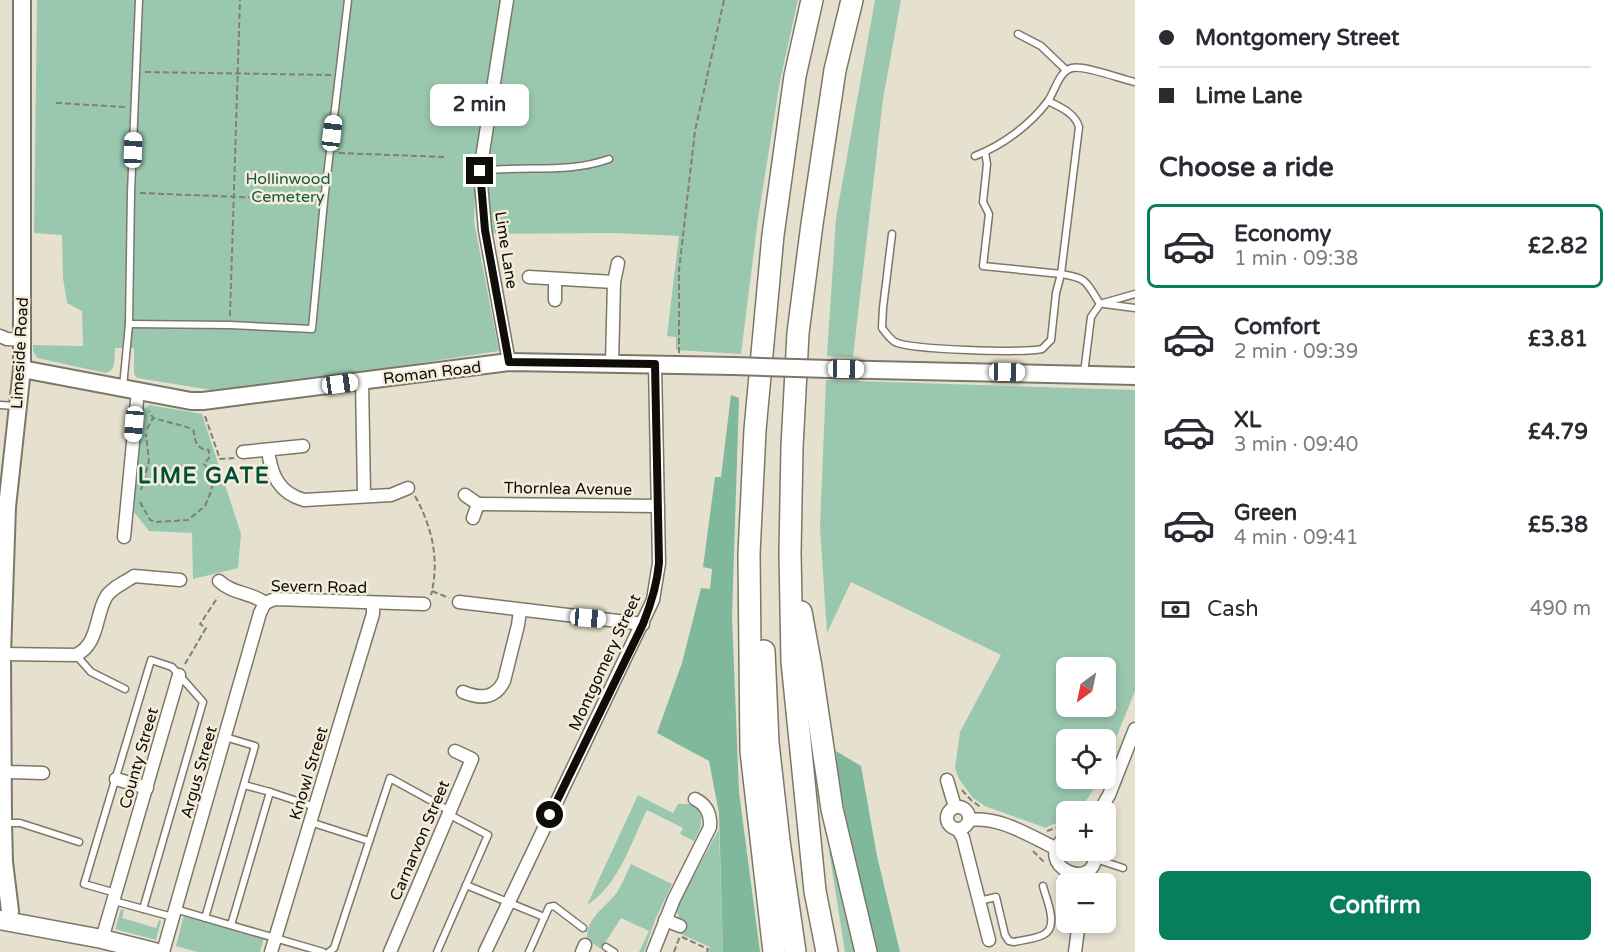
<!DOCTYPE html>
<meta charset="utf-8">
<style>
:root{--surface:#fff;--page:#f7f7f7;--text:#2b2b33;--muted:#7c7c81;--line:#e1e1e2;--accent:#077f5d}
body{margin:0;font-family:"Varela Round",sans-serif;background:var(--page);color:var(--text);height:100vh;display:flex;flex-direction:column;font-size:22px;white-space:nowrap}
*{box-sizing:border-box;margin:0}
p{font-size:20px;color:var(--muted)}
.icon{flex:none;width:33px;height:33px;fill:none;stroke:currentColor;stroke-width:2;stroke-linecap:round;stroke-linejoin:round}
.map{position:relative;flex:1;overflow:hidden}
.drawer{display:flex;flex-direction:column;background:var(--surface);width:480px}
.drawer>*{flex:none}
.hud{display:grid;align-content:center;height:132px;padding:0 24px;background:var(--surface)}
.needle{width:39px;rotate:213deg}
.controls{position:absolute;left:1056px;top:657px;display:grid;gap:12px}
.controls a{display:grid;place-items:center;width:60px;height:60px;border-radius:9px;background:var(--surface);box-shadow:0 3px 9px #0003;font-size:30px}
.end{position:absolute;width:27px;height:27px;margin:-14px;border:8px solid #0f0d07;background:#fff;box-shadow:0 0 0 3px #fff}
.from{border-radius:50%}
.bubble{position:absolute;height:42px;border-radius:9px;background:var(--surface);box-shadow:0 3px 9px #0003;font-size:20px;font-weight:700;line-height:42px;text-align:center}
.car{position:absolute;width:18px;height:36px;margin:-18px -9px;border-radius:8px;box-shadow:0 0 4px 2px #0007;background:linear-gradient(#fff 24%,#345 0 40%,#fff 0 76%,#345 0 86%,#fff 0)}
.hud b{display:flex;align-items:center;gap:21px;height:57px;font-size:22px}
.hud b+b{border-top:2px solid var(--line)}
.hud i{width:15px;height:15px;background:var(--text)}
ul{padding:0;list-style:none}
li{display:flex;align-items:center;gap:18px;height:84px;margin:0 12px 9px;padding:0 12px;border:3px solid transparent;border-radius:9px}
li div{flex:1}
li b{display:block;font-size:22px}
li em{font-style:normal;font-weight:700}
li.on{border-color:var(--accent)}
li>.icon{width:54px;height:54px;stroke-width:1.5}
h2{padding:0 24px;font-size:27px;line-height:72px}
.pay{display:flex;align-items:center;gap:15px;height:66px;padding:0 24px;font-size:22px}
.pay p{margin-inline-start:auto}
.button{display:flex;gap:12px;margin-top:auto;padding:12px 24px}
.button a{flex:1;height:69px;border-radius:9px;background:var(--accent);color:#fff;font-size:24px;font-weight:700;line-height:69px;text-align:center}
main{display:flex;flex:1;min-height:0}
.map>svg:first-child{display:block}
.green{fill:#9ac8af;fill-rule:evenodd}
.forest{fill:#7fb89b}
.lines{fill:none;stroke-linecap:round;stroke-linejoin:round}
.lane-casing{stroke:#7d7768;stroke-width:9}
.street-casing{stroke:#7d7768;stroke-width:15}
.secondary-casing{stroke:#7d7768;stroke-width:20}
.primary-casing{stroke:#7d7768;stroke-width:21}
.highway-casing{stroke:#7d7768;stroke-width:24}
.path{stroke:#837f73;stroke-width:2;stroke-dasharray:6 3;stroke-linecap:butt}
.lane{stroke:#fff;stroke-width:6}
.street{stroke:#fff;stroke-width:12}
.secondary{stroke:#fff;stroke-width:16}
.primary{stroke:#fff;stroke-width:18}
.highway{stroke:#fff;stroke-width:21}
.secondary-bridge-casing{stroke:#7d7768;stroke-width:20;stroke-linecap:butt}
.secondary-bridge{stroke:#fff;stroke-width:16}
.route{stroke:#0f0d07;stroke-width:8}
.labels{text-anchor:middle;stroke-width:5;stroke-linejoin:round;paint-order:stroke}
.park-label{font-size:16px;fill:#145a3e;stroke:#f4eddc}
.street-label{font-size:16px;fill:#0f0d07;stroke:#f4eddc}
.district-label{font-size:22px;font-weight:bold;letter-spacing:1.5px;fill:#005039;stroke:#f4eddc}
</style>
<main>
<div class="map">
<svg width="1135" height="952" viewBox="0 0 1135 952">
<rect width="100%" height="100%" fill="#e6e0cf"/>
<!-- green -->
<g class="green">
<path d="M37,0H500L476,171L474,222L499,351L361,372L218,391L137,378L134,374V348H115C114,357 117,370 106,373L37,358L33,351V345L83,346L82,311L67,303L63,278L62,235L34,233Z"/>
<polygon points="514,0 798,0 780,81 758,219 741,354 676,350 676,337 667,336 679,236 615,233 490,234 484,177"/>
<polygon points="875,0 901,0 883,99 853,357 827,356 836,218"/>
<path d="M826,380L1135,390V691L1106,763V740H1066V778L1100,779L1080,810L1066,812V820C1059,824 1052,823 1046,828L985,806L973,798L959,779L955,768L960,732L1001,655L851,582L827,633L820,527ZM1066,668H1106V706H1066Z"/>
<polygon points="149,405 202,414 241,534 238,568 193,579 192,533 149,531 134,512 141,412"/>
<path d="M638,795L673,813L678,804H690C707,814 702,826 694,841L680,834L683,828L647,810C631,842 619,885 587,905Z"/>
<polygon points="719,829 723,952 708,952 710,947 681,934 685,924 679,917 676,908"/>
<polygon points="829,851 834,851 858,952 845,952"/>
<path d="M631,864L672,884L655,920L644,952H639L649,931L621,918L601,949L587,939C586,919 603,909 615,895C622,886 626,874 631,864Z"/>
<polygon points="121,909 124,910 122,918 156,928 159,920 161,921 156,940 115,929"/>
<polygon points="184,915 264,938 260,952 197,952 176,946"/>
</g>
<!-- forest -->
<g class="forest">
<polygon points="731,395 739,398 732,617 739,792 760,952 723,952 719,813 709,761 657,733 682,663 701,588 710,589 712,569 703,567 715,477 721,477"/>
<polygon points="836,751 861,766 877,856 900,952 877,952 853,855 838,775"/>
</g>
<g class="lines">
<!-- lane casing -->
<g class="lane-casing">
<g id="lane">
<polyline points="1018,34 1041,46 1066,70"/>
<path d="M985,152L987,164L983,202L989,214L983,266L1061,274L1079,127C1075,113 1060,107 1048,101"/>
<path d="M975,156C1003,145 1030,125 1048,101C1055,91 1059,71 1072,68C1084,65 1121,79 1135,82"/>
<path d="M481,171C524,165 568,174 609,159"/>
<path d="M892,234L883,308L882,328C886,333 890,339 895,342C911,350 1023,353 1042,349L1051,340L1056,293L1061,274C1088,278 1086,282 1100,304"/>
<polyline points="1104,304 1135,308"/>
<polyline points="129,324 230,325 312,329 324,201 348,0"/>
<polyline points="1084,373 1091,317 1100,304 1135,294"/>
<polyline points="123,387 129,324 131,193 139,0"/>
<polyline points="0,405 17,406"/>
<polyline points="76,655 91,672 125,689"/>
<polyline points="244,785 270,792"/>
<polyline points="310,822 369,841"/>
<polyline points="5,823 20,823 79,842"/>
<polyline points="1096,859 1123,868"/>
<polyline points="466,885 544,917"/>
<polyline points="116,893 84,884 151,660 172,667 203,702 143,909"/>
<polyline points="114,901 173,917"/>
<path d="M979,901L996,897L1005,935L1009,941L1014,942C1023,940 1034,939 1043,935C1060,927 1046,899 1043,886"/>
<polyline points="175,909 323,952"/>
<polyline points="205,918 255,746 225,737"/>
<polyline points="231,925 270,792 315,807"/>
<polyline points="606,947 614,952"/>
<polyline points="329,952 334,948 390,778 450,811"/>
<polyline points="437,952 488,835 448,814"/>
<polyline points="529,952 549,907 554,906 583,928"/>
</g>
</g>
<!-- street casing -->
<g class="street-casing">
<g id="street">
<polyline points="507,0 480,171 485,230 509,362"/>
<polyline points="529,277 614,282"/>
<polyline points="555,300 555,280"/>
<polyline points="0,336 7,339 23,340"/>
<polyline points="612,364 614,282 618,263"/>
<polyline points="362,381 364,495"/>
<path d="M268,450C271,475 279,493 304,500L391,495L408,488"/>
<polyline points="243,452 303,446"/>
<polyline points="465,495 478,504 473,518"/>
<polyline points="478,504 658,506"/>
<polyline points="124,537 138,390"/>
<path d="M219,581C232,594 251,592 265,603"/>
<polyline points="459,602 643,624"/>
<polyline points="265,603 275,599 424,604"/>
<path d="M2,654L76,655C99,644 95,616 106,597C111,588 126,582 134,576L180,580"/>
<path d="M463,692C480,699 495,699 504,681L518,625L520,611"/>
<polyline points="0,768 10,772 43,773"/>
<polyline points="116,779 147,788"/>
<polyline points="947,780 955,807"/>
<circle cx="958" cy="818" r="11"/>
<polyline points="1099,812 1109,795 1135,729"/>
<path d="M969,820C1000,816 1030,836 1057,849"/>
<polyline points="958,829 963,838 989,940"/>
<path d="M1066,837C1029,865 1100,897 1095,850"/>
<polyline points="665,920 680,926"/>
<polyline points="102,939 179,675"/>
<polyline points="163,952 260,613 265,603"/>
<polyline points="271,952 373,614 373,603"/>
<polyline points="390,952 472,759 455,751"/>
<polyline points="485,952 653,600 659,563 655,364"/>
<polyline points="582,952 585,945"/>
<path d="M653,952L674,899L710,827C711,815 707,805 695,799"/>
<polyline points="1075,952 1079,922"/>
</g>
</g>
<!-- secondary casing -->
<g class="secondary-casing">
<g id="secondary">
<polyline points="22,369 191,401 203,401 509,362 734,366"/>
<polyline points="829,369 1135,376"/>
<polyline points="8,921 10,911 4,862 3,823 2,654 7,507 22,369 22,0"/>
</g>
</g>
<!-- primary casing -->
<g class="primary-casing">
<polyline id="primary" points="0,920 102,939 154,952"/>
</g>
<!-- highway casing -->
<g class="highway-casing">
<g id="highway">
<polyline points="801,612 811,667 832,809 866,952"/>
<polyline points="764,651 768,743 779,841 795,952"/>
<polyline points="774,952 751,751 749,554 755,430 773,235 795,76 812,0"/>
<polyline points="827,952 815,891 792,661 790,553 792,447 798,333 812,224 835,70 852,0"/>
</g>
</g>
<!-- path -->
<g class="path">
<polyline points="145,72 332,75"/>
<polyline points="56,103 125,107"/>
<polyline points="339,153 445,157"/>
<polyline points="140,193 317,200"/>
<polyline points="230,316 240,0"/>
<polyline points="679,353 679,270 695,131 724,0"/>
<polyline points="205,416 220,459 234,458"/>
<polyline points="147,429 153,418"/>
<polyline points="141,490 149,461 146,434"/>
<path d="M415,496C432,527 440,560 431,595"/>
<path d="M140,502L150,520L156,522L188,520L205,506L210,494L216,473L210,472L204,464L209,458V450C197,450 194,440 194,431L187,427L153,418L149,411"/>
<polyline points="432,591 449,598"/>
<polyline points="185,664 206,628 200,624 218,597"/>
<polyline points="962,790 971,800 982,808"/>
<polyline points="1047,831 1058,827"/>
<polyline points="1033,851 1044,862"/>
<polyline points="1057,878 1066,897"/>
<polyline points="682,937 708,949 707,952"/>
<polyline points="674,952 680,936"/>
</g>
<!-- lane -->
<use href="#lane" class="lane"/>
<!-- street -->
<use href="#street" class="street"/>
<!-- secondary -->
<use href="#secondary" class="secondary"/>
<!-- primary -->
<use href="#primary" class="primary"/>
<!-- highway -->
<use href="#highway" class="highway"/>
<!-- secondary-bridge casing -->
<g class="secondary-bridge-casing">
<polyline id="secondary-bridge" points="734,366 829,369"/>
</g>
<!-- secondary-bridge -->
<use href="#secondary-bridge" class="secondary-bridge"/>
</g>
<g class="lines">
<!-- route -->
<path class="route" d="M480,171L485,230L509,362L655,364L659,563C657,586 651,604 643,624L550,815"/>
</g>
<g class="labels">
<!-- park labels -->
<g class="park-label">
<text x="288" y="184">Hollinwood<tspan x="288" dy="18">Cemetery</tspan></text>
</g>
<!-- street labels -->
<g class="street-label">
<text transform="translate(507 250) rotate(81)" y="6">Lime Lane</text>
<text transform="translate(19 353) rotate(-87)" y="6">Limeside Road</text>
<text transform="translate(432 372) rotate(-7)" y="6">Roman Road</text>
<text transform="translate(568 488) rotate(1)" y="6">Thornlea Avenue</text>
<text transform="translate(319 586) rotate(1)" y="6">Severn Road</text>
<text transform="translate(604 662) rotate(-65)" y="6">Montgomery Street</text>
<text transform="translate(138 758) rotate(-74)" y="6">County Street</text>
<text transform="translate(198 772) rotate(-74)" y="6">Argus Street</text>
<text transform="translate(308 773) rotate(-73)" y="6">Knowl Street</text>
<text transform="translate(419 840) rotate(-67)" y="6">Carnarvon Street</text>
</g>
<!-- district labels -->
<g class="district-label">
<text x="204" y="483">LIME GATE</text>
</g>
</g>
</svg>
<div class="controls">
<a><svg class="needle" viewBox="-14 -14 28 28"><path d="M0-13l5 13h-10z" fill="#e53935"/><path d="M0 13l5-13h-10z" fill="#7c7c81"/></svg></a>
<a><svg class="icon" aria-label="locate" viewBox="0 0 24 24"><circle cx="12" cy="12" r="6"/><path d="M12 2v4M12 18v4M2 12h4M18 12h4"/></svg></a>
<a>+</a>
<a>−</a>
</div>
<i class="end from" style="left:550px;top:815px"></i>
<i class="end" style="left:480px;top:171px"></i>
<div class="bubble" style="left:430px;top:84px;width:99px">2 min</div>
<i class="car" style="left:332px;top:133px;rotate:7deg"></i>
<i class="car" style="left:133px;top:150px;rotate:2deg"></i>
<i class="car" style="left:846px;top:369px;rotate:91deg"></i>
<i class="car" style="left:1007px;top:372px;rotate:91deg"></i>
<i class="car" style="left:340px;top:384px;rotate:82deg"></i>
<i class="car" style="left:134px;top:424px;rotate:185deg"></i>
<i class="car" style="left:588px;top:618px;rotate:95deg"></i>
</div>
<section class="drawer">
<div class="hud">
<b><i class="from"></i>Montgomery Street</b>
<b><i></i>Lime Lane</b>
</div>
<h2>Choose a ride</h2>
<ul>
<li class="on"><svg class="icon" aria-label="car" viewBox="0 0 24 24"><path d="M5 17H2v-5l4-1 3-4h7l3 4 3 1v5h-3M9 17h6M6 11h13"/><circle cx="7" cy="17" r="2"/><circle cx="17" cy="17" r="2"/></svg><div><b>Economy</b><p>1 min · 09:38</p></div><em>£2.82</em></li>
<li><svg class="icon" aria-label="car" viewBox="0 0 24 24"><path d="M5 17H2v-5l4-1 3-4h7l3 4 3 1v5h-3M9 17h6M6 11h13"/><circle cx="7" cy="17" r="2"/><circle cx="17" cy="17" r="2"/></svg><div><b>Comfort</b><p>2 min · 09:39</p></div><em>£3.81</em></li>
<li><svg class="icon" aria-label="car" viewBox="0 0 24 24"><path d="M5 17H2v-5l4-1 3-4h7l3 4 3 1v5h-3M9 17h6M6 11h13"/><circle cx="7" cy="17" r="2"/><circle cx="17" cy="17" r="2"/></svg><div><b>XL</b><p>3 min · 09:40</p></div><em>£4.79</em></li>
<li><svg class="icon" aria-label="car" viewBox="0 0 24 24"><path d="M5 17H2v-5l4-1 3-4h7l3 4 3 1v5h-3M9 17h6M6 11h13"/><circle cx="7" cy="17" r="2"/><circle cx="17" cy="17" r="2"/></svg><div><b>Green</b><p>4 min · 09:41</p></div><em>£5.38</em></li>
</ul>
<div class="pay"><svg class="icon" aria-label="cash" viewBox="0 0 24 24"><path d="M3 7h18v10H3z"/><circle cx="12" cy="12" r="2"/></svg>Cash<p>490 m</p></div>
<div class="button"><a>Confirm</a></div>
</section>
</main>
